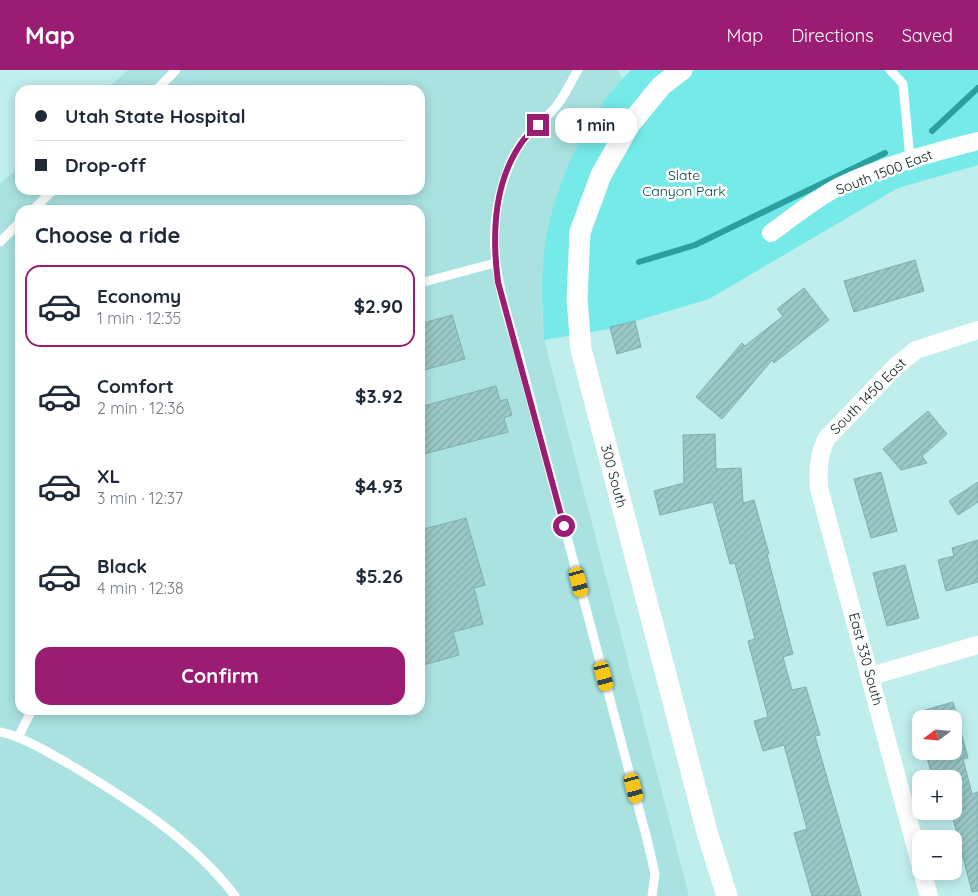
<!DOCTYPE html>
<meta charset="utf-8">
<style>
:root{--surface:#fff;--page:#f2f2f3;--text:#1f2937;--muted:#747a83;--line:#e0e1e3;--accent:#9b1d73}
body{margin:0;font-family:Quicksand,sans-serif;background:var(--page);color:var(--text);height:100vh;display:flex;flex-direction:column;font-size:19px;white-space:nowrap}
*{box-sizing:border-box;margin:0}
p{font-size:16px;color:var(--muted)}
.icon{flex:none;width:28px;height:28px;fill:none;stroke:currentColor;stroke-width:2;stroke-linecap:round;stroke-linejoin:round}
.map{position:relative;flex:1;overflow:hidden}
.panel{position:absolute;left:15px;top:135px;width:410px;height:510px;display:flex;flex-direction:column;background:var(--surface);border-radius:15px;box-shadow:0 2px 12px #0003}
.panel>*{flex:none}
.top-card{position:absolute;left:15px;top:15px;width:410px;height:110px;border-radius:15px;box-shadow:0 2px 12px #0003;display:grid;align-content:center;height:110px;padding:0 20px;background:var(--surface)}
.needle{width:32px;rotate:254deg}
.controls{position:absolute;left:912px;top:640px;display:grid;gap:10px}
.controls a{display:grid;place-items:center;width:50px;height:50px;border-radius:10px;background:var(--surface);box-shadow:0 2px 12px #0003;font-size:25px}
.end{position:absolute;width:22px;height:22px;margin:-11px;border:6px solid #9b1d73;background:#fff;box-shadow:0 0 0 2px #fff}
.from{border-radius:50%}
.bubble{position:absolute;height:35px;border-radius:15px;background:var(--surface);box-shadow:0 2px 12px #0003;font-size:16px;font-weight:700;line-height:35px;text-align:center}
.car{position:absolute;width:15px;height:30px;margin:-15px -8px;border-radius:6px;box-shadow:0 0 4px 1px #0007;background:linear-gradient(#f5c518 24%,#345 0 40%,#f5c518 0 76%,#345 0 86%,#f5c518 0)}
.top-card b{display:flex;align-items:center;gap:18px;height:48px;font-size:19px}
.top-card b+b{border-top:1px solid var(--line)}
.top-card i{width:12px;height:12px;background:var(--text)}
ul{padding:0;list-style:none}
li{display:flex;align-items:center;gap:15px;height:82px;margin:0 10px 8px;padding:0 10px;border:2px solid transparent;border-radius:15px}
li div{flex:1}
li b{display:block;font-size:19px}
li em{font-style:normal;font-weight:700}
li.selected{border-color:var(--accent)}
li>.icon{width:45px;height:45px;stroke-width:1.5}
h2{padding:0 20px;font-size:22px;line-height:60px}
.primary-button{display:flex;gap:10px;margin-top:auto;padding:10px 20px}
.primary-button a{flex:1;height:58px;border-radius:15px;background:var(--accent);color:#fff;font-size:20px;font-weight:700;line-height:58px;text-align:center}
header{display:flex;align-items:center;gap:30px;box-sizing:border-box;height:70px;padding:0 25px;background:var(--accent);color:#fff}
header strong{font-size:24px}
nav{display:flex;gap:28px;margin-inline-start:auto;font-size:18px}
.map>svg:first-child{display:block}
.built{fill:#a9e2e0;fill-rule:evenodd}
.park{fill:#76eae9}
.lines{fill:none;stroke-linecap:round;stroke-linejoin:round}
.stream{stroke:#299f9e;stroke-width:6}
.building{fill:url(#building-hatch);stroke:#80aead}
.service{stroke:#fff;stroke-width:9}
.minor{stroke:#fff;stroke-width:18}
.tertiary{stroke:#fff;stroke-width:21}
.route{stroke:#9b1d73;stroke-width:6}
.labels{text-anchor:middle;stroke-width:5;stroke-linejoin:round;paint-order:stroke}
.street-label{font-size:14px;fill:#0c1e1e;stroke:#fff}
.park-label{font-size:14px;fill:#004848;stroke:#fff}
</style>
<header>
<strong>Map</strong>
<nav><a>Map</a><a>Directions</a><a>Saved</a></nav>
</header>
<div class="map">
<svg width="978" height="826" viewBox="0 0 978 826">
<defs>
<pattern id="building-hatch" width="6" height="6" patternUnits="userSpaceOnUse" patternTransform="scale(1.25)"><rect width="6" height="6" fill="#9ac9c8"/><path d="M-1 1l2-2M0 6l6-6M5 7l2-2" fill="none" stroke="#84acab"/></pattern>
</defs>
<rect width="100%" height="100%" fill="#bfeeed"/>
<!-- built -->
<path class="built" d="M128,0H618L622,9L585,61L564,106L555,132L546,172L542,242L544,269L689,826H0V114L20,96V120H420V20H105ZM20,140H420V640H20Z"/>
<!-- park -->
<path class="park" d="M631,0H978V95L898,118L709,229L609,259L544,270C542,238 541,206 545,175C554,115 587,42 631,0Z"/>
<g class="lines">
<!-- stream -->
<g class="stream">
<polyline points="932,61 978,18"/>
<polyline points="639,192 695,175 885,83"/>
</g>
</g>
<!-- building -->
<g class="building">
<polygon points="915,190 924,221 854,242 844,211"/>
<polygon points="804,218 829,250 774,293 772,290 722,349 696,327 742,273 745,276 783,246 777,239"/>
<polygon points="452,245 465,289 420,301 420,254"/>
<polygon points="635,251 641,277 617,284 610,257"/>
<polygon points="496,316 500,331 507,329 512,345 504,348 508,362 420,385 420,337"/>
<polygon points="928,341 947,364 922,386 927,393 901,400 883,379"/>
<polygon points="715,364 716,399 741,398 743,433 754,430 769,484 767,484 793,584 783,587 792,620 806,617 820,665 815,666 861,826 812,826 794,763 807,759 784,675 763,681 754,651 768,647 748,571 755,569 735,493 730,494 713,432 660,445 654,421 684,413 683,365"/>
<polygon points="881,402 897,461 871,468 854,409"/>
<polygon points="978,412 978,432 958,445 949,431"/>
<polygon points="466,448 485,515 474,518 483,554 453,562 459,585 420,596 420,460"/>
<polygon points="978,470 978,512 946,521 938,490 954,486 952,478"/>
<polygon points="905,495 919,548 887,556 873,503"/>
<polygon points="953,632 968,688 963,689 972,724 978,722 978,821 972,822 951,741 954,741 954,709 933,709 925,681 954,681 954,649 921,649 921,666 917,649 924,647 922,641"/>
</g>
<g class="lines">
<!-- service -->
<g class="service">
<path d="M578,0C570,13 564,28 554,39C543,51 528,61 520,75C512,86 507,100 503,113C483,178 502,226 520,289L648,773L655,804L652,826"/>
<polyline points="890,0 903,14 910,89"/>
<polyline points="156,20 176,0"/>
<polyline points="33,140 53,120"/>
<polyline points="0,172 20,152"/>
<polyline points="420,213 495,193"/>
<path d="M0,662C24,667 47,682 69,694C129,730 192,769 235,826"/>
<polyline points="18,667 32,640"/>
</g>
<!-- minor -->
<g class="minor">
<path d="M771,163C793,147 816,128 840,116C884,95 932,83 978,71"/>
<polyline points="871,606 978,575"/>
<path d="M921,797L819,418C818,400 818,385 827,368L895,297L916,280L978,260"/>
<polyline points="922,801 929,826"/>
</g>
<!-- tertiary -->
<polyline class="tertiary" points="682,0 661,16 630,54 601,105 580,162 577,229 581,279 707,762 727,826"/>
</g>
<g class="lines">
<!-- route -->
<path class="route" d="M538,55C532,61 524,68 520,75C493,115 492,166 498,212L564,456"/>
</g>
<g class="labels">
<!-- street labels -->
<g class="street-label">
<text transform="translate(884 102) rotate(-21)" y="5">South 1500 East</text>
<text transform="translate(868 326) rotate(-45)" y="5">South 1450 East</text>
<text transform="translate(614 406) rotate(75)" y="5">300 South</text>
<text transform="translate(866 589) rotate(75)" y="5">East 330 South</text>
</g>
<!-- park labels -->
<g class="park-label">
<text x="684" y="110">Slate<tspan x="684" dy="16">Canyon Park</tspan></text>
</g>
</g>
</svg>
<div class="controls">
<a><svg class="needle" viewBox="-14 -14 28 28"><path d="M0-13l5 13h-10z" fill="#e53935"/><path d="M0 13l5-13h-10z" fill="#747a83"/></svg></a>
<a>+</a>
<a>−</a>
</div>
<i class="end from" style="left:564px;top:456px"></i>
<i class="end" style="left:538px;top:55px"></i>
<div class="bubble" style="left:555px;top:38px;width:82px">1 min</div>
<i class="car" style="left:579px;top:512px;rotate:165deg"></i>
<i class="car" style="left:604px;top:606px;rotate:165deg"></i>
<i class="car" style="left:634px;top:718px;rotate:165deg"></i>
<div class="top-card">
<b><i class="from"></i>Utah State Hospital</b>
<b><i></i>Drop-off</b>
</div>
<section class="panel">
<h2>Choose a ride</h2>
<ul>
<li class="selected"><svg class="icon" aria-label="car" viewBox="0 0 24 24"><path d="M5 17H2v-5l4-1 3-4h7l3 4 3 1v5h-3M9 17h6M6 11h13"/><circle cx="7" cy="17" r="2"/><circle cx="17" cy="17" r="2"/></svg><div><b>Economy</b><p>1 min · 12:35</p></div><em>$2.90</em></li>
<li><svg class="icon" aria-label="car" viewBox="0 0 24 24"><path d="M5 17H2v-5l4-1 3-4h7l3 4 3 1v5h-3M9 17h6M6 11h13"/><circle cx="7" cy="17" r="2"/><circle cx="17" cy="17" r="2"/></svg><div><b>Comfort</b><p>2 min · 12:36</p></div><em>$3.92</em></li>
<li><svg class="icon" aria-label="car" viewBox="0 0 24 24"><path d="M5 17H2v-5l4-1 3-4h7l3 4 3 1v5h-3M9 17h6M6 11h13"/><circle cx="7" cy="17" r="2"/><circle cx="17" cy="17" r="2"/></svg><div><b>XL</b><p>3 min · 12:37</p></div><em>$4.93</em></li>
<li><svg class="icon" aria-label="car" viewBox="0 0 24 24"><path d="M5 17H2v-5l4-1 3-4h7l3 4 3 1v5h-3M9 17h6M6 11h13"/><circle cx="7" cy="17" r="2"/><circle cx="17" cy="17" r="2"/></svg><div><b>Black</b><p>4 min · 12:38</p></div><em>$5.26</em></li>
</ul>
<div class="primary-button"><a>Confirm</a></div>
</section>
</div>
